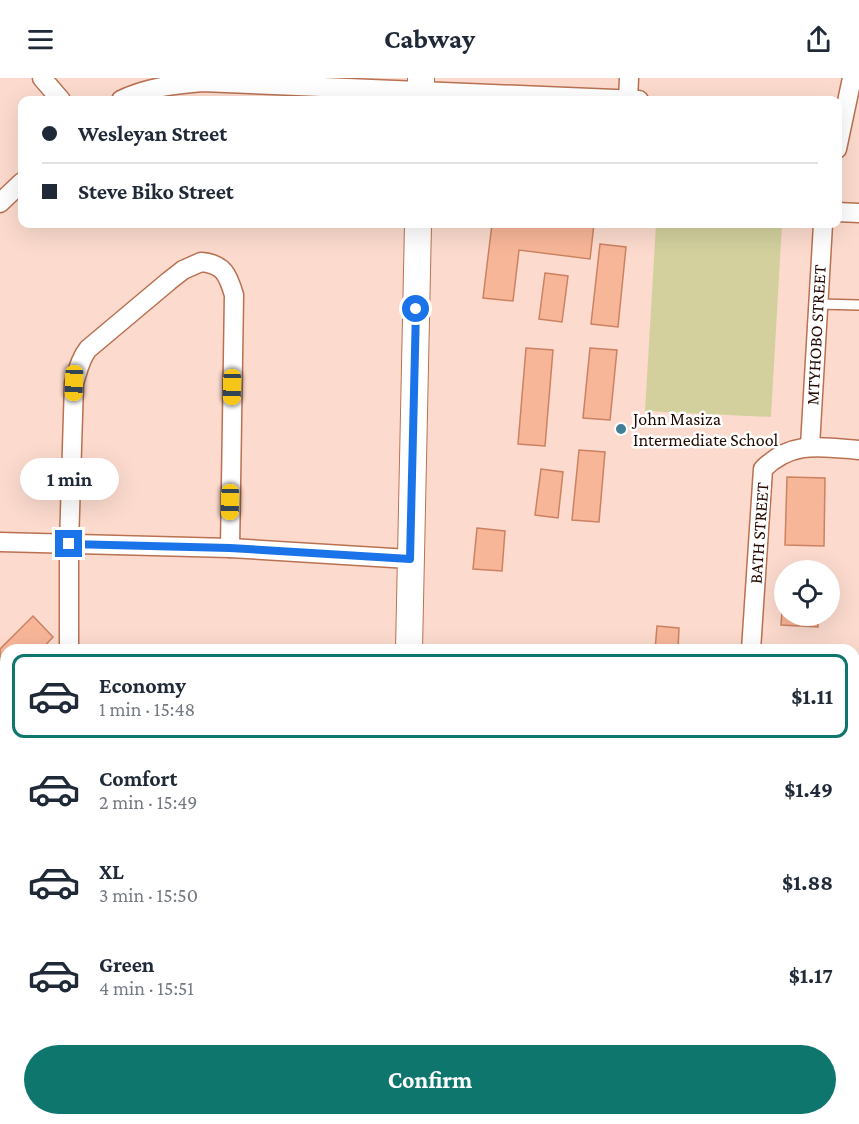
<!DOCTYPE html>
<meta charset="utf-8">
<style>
:root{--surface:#fff;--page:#f6f6f7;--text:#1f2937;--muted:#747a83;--line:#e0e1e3;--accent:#0f766e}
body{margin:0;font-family:"Crimson Pro",serif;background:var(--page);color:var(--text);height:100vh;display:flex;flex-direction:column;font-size:22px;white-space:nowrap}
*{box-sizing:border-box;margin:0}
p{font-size:20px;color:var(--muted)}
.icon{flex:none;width:33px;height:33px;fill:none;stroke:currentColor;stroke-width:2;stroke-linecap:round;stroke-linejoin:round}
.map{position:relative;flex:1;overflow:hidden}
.details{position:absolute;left:0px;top:566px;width:860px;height:482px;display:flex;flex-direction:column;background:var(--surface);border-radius:18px 18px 0 0;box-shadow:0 6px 24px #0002}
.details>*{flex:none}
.hud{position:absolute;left:18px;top:18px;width:824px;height:132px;border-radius:12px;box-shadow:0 6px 24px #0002;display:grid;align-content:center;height:132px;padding:0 24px;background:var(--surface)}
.buttons{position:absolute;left:774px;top:482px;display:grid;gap:12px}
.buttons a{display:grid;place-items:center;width:66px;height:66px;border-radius:50%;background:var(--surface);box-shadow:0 6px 24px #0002;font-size:30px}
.end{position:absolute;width:27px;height:27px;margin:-14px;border:8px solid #1a73e8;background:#fff;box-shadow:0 0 0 3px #fff}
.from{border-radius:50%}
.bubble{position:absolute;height:42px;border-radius:21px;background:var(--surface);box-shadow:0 6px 24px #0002;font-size:20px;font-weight:700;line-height:42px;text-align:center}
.car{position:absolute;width:18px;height:36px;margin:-18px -9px;border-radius:8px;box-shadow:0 0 4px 2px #0007;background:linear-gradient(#f5c518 24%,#345 0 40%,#f5c518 0 76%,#345 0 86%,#f5c518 0)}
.hud b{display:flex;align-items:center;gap:21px;height:57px;font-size:22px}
.hud b+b{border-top:2px solid var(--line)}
.hud i{width:15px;height:15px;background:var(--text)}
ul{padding:10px 0 0;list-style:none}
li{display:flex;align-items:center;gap:18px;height:84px;margin:0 12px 9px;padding:0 12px;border:3px solid transparent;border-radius:12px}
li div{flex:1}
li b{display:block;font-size:22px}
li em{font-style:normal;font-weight:700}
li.current{border-color:var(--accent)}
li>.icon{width:54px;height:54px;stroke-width:1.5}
.button{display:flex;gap:12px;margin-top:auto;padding:12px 24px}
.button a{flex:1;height:69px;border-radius:36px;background:var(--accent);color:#fff;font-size:24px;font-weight:700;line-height:69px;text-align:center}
header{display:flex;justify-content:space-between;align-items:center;height:78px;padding:0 24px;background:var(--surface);font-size:27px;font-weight:700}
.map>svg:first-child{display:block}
.green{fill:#d3d09e}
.building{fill:#f8b699;stroke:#cb8262;stroke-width:1.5}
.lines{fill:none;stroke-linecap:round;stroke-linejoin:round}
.lane-casing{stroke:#b97151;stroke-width:12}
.street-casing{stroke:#b97151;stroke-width:21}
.secondary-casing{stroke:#b97151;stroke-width:28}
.lane{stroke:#fff;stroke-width:9}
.street{stroke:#fff;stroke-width:18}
.secondary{stroke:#fff;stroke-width:26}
.route{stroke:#1a73e8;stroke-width:8}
.poi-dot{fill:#427f96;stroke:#fff;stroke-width:2}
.labels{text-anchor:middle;stroke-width:5;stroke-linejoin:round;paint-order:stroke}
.street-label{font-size:18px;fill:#240a01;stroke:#fff}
.poi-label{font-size:18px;fill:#240a01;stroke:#fff;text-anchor:start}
</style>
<header><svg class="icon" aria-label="menu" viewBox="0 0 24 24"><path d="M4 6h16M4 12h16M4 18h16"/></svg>Cabway<svg class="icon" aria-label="share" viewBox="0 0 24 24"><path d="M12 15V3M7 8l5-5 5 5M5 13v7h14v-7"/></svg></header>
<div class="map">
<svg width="859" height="1046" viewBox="0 0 859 1046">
<rect width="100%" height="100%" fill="#fcdbce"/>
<!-- green -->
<polygon class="green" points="656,146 782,146 771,339 645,333"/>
<!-- building -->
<g class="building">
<polygon points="492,146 594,146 590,181 519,172 513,223 483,220"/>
<polygon points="600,166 626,169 618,249 591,246"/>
<polygon points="545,195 568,198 562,244 539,241"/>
<polygon points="526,270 553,272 545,368 518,366"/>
<polygon points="590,270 617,272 610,342 583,340"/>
<polygon points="579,372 605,374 599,444 572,442"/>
<polygon points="541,391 563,394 558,440 535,437"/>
<polygon points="787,399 825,400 824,468 785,467"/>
<polygon points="477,450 505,453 502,493 473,491"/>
<polygon points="783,519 784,519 784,537 818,537 818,549 781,547"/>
<polygon points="33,538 53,559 41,572 6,572 6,606 1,611 0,571"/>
<polygon points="657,548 679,550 678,572 655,572"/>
<polygon points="212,1041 234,1041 238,1046 206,1046"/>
<polygon points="282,1041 321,1041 316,1046 277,1046"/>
</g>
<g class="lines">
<!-- lane casing -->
<g class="lane-casing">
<polyline id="lane" points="818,226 859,227"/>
</g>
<!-- street casing -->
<g class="street-casing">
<g id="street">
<polyline points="42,0 61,22"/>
<path d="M121,22C147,9 173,7 202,4L639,22"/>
<polyline points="628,22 629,0"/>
<polyline points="837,71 852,0"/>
<polyline points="0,125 22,104"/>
<polyline points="837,134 859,135"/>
<polyline points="810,368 823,146"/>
<polyline points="0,464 230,470 409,481"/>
<path d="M69,572V466L74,305C78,293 80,281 88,271L169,203L183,192L201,184C224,186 228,197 234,217L230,470"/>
<path d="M751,572L763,391C792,362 822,369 859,372"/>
<polyline points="345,1041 352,1046"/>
<polyline points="826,1041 826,1046"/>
<polyline points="49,1046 49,1041"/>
<polyline points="327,1046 333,1041"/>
<polyline points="389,1046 395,1041"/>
<polyline points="475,1046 478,1041"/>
<polyline points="722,1046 723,1041"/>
</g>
</g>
<!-- secondary casing -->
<g class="secondary-casing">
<g id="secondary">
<polyline points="421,22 421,0"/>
<polyline points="409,572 418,146"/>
<polyline points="854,1002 859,1002"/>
</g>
</g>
<!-- lane -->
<use href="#lane" class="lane"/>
<!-- street -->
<use href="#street" class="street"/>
<!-- secondary -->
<use href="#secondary" class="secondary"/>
</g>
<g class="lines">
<!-- route -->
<polyline class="route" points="69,466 230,470 410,481 416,231"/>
</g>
<!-- markers -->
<circle class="poi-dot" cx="621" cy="351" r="6"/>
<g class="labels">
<!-- street labels -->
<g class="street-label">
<text transform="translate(816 257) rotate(-87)" y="6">MTYHOBO STREET</text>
<text transform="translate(759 455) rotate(-86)" y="6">BATH STREET</text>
</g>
<!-- poi labels -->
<g class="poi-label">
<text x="633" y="347">John Masiza<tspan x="633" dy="21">Intermediate School</tspan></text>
</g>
</g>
</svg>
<div class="buttons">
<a><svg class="icon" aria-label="locate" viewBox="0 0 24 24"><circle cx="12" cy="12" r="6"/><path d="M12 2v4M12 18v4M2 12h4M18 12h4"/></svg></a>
</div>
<i class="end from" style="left:416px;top:231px"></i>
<i class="end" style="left:69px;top:466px"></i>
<div class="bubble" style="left:20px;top:380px;width:99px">1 min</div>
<i class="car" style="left:74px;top:305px;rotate:182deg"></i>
<i class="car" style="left:232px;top:309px;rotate:181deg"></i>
<i class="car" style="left:230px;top:424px;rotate:181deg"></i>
<div class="hud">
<b><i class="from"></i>Wesleyan Street</b>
<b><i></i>Steve Biko Street</b>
</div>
<section class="details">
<ul>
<li class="current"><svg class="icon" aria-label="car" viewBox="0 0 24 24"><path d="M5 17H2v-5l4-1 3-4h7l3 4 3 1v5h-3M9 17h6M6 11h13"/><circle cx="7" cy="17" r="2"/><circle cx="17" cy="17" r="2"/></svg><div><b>Economy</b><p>1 min · 15:48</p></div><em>$1.11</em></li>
<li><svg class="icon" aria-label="car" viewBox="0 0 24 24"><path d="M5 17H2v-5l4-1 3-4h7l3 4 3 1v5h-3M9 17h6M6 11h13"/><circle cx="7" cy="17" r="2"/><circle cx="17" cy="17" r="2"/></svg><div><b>Comfort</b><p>2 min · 15:49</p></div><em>$1.49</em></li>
<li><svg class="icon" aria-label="car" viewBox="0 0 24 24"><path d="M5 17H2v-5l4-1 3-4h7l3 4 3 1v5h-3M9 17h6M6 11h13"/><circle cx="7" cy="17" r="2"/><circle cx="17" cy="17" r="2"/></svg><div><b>XL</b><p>3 min · 15:50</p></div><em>$1.88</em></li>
<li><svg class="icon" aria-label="car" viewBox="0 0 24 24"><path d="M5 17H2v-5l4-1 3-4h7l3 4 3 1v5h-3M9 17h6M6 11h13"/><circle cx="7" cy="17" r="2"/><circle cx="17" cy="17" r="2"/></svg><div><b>Green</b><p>4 min · 15:51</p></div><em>$1.17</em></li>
</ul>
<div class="button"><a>Confirm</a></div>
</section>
</div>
